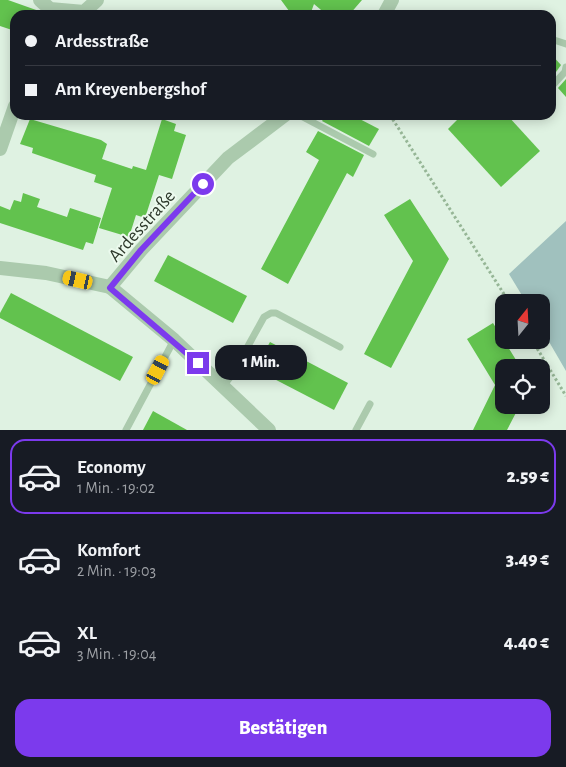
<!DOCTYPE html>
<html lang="de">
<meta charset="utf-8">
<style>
:root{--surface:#171b24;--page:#20242c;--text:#f1f3f6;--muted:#9ea1a6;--line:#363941;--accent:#7c3aed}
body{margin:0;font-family:"Alegreya Sans",sans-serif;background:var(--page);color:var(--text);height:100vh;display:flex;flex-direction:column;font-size:19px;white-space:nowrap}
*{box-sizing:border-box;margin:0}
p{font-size:16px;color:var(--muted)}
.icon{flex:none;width:28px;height:28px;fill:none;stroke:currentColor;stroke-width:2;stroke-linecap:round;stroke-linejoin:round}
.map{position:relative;height:430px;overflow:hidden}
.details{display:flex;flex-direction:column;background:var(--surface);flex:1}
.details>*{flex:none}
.top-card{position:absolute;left:10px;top:10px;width:546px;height:110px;border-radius:15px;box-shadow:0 2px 12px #0003;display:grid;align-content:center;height:110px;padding:0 15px;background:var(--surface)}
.needle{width:32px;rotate:18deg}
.controls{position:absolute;left:495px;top:294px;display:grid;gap:10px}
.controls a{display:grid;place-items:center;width:55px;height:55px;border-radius:10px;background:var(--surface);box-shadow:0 2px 12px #0003;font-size:25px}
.end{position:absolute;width:22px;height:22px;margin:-11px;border:6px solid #7c3aed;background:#fff;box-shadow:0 0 0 2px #fff}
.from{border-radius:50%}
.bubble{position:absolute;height:35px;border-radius:15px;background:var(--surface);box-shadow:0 2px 12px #0003;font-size:16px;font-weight:800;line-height:35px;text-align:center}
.car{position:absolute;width:15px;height:30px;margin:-15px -8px;border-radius:6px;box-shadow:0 0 4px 1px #0007;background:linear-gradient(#f5c518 24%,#345 0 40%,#f5c518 0 76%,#345 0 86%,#f5c518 0)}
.top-card b{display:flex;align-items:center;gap:18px;height:48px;font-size:19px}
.top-card b+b{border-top:1px solid var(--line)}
.top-card i{width:12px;height:12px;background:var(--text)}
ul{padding:9px 0 0;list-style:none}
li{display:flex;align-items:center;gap:15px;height:75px;margin:0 10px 8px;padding:0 5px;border:2px solid transparent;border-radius:15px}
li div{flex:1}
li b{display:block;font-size:19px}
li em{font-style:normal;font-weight:800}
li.active{border-color:var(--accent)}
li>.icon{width:45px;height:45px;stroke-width:1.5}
.button{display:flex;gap:10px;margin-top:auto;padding:10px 15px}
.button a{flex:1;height:58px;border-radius:15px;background:var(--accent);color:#fff;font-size:20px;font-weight:800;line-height:58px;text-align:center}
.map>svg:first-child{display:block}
.green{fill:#a0c1be}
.building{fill:#62c24e}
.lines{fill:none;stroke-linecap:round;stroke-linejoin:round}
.path{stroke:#96b696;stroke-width:3;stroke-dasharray:2.5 2.5;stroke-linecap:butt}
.lane{stroke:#abcaad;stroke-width:7}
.street{stroke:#abcaad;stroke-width:14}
.route{stroke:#7c3aed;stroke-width:6}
.labels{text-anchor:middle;stroke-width:4;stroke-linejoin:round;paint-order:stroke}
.street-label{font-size:19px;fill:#2c382a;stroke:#ecfaee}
</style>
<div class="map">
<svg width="566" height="430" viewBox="0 0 566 430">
<rect width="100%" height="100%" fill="#dff2e2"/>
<!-- green -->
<polygon class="green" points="566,221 566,371 541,328 541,302 526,302 509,274"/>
<!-- building -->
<g class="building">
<polygon points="0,0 8,0 39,11 44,15 15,15 15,31 0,26"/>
<polygon points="281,0 362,0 349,15 327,15 314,4 310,15 292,15"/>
<polygon points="551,54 561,65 551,79"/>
<polygon points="566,79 566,97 558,88"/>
<polygon points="326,115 352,115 379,129 369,146 322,121"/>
<polygon points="462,115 507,115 540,151 501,187 448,129"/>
<polygon points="30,119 101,140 107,144 102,159 132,169 133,166 146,170 162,119 176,124 174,131 186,135 172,179 159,175 145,218 136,215 129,237 99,228 112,188 94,182 96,175 32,153 33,148 20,144"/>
<polygon points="318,131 364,155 353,177 347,173 288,284 261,269 319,160 306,152"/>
<polygon points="23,193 40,199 37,207 67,217 70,208 101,218 93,244 86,242 83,250 0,223 0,206 10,210 14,200 21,202"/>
<polygon points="410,199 449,259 391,368 364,354 413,261 384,215"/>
<polygon points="168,255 247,296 233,323 154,281"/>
<polygon points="11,293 133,357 120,381 0,318 0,313"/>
<polygon points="493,323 521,368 504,368 504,405 520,405 507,430 473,430 495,385 467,339"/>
<polygon points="270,342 348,383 334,410 255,369"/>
<polygon points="153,411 187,430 143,430"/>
</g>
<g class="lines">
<!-- path -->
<g class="path">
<polyline points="390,115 509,302"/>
<polyline points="532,340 566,396"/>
</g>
<!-- lane -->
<g class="lane">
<polyline points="551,39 566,44"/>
<polyline points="551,87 565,72 566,67"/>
<polyline points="299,115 373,154"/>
<polyline points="223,386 232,375 264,317 271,313 276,313 340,347"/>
<polyline points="126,430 174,340"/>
<polyline points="356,430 370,404"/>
</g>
<!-- street -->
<g class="street">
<polyline points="40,0 50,9 84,12 97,0"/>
<polyline points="384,15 392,0"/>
<polyline points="0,149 15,106"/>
<polyline points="0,268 46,273 110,287 141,250 228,158 285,115"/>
<polyline points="110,287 174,340 269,430"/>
</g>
</g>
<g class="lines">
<!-- route -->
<polyline class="route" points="198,363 110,288 141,250 203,184"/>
</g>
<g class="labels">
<!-- street labels -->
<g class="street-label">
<text transform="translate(141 225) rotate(-48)" y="7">Ardesstraße</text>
</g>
</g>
</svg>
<div class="controls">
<a><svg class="needle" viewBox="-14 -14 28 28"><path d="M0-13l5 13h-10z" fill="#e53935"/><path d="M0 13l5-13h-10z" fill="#9ea1a6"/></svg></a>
<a><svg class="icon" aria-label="locate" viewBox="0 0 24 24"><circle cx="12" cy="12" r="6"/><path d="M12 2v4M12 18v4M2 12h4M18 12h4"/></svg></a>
</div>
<i class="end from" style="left:203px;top:184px"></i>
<i class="end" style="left:198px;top:363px"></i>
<div class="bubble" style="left:215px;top:345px;width:92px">1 Min.</div>
<i class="car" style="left:78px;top:280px;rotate:283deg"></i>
<i class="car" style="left:158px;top:370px;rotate:28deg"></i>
<div class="top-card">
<b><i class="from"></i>Ardesstraße</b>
<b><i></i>Am Kreyenbergshof</b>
</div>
</div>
<section class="details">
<ul>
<li class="active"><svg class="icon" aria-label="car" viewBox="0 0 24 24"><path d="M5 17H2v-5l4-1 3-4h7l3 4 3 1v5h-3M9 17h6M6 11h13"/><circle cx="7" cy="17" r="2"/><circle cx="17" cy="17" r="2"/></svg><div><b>Economy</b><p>1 Min. · 19:02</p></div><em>2.59 €</em></li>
<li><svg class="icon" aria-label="car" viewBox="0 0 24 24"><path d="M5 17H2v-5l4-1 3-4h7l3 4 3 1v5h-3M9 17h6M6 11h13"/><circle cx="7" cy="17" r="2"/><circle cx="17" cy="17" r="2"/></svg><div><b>Komfort</b><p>2 Min. · 19:03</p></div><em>3.49 €</em></li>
<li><svg class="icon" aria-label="car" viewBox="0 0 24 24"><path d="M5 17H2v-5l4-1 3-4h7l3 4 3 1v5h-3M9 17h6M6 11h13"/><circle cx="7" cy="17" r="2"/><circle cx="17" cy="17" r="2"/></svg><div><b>XL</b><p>3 Min. · 19:04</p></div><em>4.40 €</em></li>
</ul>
<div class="button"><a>Bestätigen</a></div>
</section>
